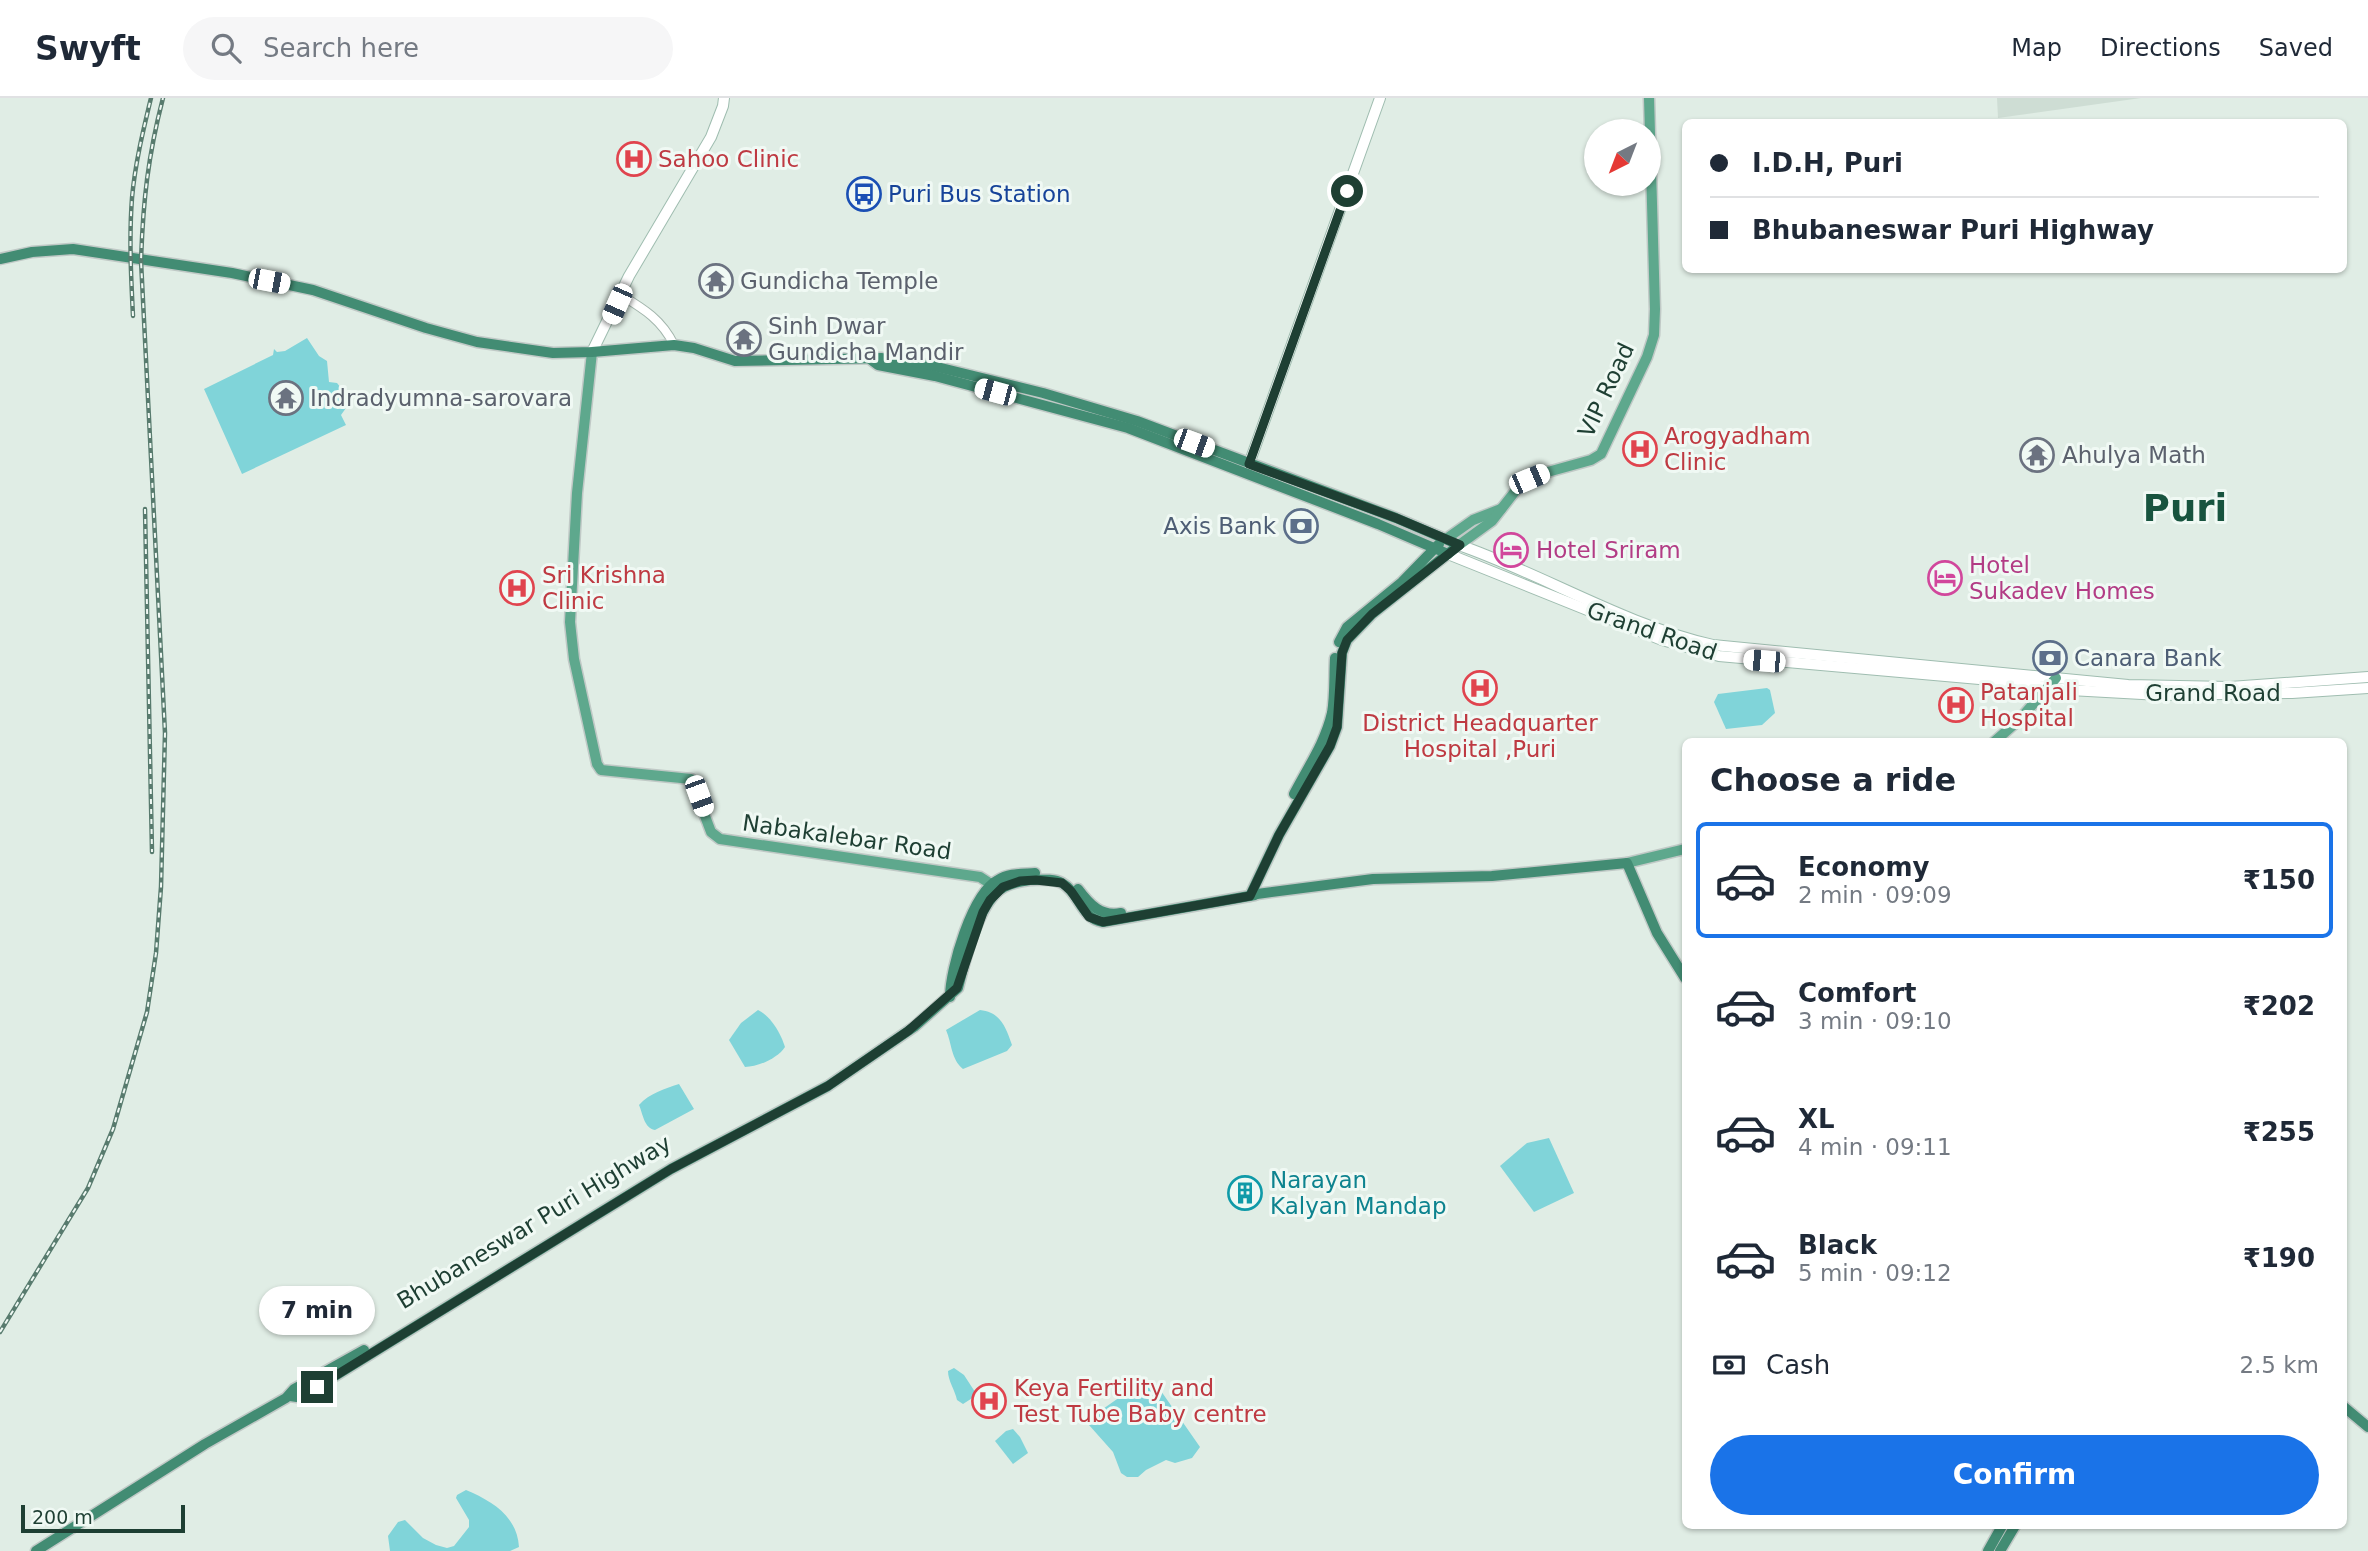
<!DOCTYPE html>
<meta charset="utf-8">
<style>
:root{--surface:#fff;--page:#f6f6f7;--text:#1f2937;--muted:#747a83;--line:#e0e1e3;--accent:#1a73e8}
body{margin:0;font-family:"DejaVu Sans",sans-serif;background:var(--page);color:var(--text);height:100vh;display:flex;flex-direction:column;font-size:26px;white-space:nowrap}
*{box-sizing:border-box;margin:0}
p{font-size:23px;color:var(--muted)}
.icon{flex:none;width:38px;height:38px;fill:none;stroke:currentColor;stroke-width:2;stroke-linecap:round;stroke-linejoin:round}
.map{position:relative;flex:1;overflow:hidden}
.panel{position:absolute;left:1682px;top:640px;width:665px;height:791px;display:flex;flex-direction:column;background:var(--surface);border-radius:10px;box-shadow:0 2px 5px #0004}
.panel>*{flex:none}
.top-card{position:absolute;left:1682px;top:21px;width:665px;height:154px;border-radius:10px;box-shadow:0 2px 5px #0004;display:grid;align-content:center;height:154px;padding:0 28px;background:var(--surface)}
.needle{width:46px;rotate:222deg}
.controls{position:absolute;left:1584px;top:21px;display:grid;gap:14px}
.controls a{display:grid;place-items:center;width:77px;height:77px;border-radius:50%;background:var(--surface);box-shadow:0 2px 5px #0004;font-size:35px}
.scale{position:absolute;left:21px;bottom:18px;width:164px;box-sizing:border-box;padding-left:7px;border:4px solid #1e3f33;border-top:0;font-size:19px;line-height:24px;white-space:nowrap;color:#1e3f33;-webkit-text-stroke:5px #f0f9f4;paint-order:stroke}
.end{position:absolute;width:32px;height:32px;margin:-16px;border:9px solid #1e3f33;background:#fff;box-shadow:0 0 0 4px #fff}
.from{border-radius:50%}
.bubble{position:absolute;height:49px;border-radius:24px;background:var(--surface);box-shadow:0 2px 5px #0004;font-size:23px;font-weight:700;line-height:49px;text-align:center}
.car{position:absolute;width:21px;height:42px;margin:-21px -10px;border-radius:9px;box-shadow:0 0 5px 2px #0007;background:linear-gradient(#fff 24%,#345 0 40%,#fff 0 76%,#345 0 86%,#fff 0)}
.top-card b{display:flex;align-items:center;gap:24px;height:66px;font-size:26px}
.top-card b+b{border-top:2px solid var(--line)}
.top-card i{width:18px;height:18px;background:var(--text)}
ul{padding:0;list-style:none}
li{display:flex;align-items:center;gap:21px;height:116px;margin:0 14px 10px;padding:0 14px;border:4px solid transparent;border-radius:10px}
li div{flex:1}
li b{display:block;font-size:26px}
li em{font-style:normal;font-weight:700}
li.on{border-color:var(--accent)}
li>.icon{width:63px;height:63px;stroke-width:1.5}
h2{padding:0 28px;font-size:32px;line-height:84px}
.pay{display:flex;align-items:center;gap:18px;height:77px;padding:0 28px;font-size:26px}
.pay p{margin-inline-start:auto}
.action{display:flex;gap:14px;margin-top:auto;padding:14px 28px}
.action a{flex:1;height:80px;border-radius:42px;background:var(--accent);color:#fff;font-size:28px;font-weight:700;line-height:80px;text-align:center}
header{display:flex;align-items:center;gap:42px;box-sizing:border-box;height:98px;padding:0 35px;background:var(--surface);border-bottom:2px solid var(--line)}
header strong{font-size:33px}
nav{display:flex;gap:38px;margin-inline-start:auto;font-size:24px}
.search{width:490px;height:63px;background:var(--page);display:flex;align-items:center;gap:18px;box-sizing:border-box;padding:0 24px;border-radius:38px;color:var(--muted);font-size:26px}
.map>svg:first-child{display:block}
.built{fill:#ceddd4}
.water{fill:#80d4d9}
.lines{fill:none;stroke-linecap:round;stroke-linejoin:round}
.tertiary-casing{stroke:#a2b5ac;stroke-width:10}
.secondary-casing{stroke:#9fbdb0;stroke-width:12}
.primary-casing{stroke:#c0c9c6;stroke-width:13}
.trunk-casing{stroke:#c0c9c6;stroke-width:13}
.tertiary{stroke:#fff;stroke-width:8}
.secondary{stroke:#fff;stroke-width:10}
.primary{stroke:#5ea88d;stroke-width:10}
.trunk{stroke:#428c73;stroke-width:10}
.rail-casing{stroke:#587b6e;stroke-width:4.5}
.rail{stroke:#f0f9f4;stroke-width:2;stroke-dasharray:5;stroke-linecap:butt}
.route{stroke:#1e3f33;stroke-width:9}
.labels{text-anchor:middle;stroke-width:6;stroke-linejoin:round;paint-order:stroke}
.health-label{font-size:23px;fill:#be3a42;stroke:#f0f9f4;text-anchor:start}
.transit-label{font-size:23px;fill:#164399;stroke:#f0f9f4;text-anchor:start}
.worship-label{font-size:23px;fill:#5b616d;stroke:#f0f9f4;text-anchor:start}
.street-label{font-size:23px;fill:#1e3f33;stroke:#f0f9f4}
.service-label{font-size:23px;fill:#4e5e75;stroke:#f0f9f4;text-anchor:end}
.hotel-label{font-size:23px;fill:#b23c85;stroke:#f0f9f4;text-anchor:start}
.culture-label{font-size:23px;fill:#0d838f;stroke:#f0f9f4;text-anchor:start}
.town-label{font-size:37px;font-weight:bold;fill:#18543f;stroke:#f0f9f4}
</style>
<header>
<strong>Swyft</strong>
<div class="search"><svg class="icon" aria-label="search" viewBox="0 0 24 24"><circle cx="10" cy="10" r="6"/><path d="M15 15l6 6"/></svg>Search here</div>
<nav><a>Map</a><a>Directions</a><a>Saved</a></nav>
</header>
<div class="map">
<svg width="2368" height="1453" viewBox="0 0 2368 1453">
<rect width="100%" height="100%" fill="#e0ede5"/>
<!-- built -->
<polygon class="built" points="1997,0 2141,0 1998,20"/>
<!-- water -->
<g class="water">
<polygon points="307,240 319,258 327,263 329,284 337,285 341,290 346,310 341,317 346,327 242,376 204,291 273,257 274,251 277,254 285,253"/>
<polygon points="1767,590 1770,592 1775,615 1762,627 1726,631 1714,604 1718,596"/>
<path d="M758,912C771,918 781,936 785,949C778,960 758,969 745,969L729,942L741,925Z"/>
<path d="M980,912C1001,914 1006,930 1012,947L1007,953L963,971C951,961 952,946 946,932Z"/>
<path d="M679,986L694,1011L655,1032C644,1030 643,1016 639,1007C650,995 664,991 679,986Z"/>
<polygon points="1549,1040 1574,1095 1534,1114 1500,1068 1527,1045"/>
<path d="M954,1270L964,1277L977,1297L963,1306L957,1302C955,1292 948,1283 948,1273Z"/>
<polygon points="1154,1283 1200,1349 1192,1360 1175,1365 1166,1362 1146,1372 1138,1379 1127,1379 1121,1375 1113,1354 1089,1327 1090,1320 1140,1285"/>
<polygon points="1013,1331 1020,1339 1028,1355 1013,1366 995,1343 1006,1333"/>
<path d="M466,1392C492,1403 517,1418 519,1449L510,1453H390L388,1438L398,1424L405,1422L423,1440L436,1447L447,1450L454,1448L469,1429V1422L456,1400L457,1397Z"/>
</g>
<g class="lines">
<!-- tertiary casing -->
<g class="tertiary-casing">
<path id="tertiary" d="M621,197C644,211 662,222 674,247"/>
</g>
<!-- secondary casing -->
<g class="secondary-casing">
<g id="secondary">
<polyline points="592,254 629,178 711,39 723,8 724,0"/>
<polyline points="1249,366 1380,0"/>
<path d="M1459,447C1545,477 1624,527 1713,547L2128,587L2230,589L2368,579"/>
<polyline points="1448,456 1662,542 1719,558 2002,583 2070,592 2160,597 2292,595 2368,590"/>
</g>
</g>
<!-- primary casing -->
<g class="primary-casing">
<g id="primary">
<polyline points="592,254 577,395 570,524 574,561 597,666 601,672 691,681 711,734 720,741 980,779 997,790"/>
<polyline points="1446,441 1473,422 1501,411"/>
<polyline points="1459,447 1492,423 1520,387 1544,375 1591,362 1601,356 1647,259 1654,237 1655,211 1649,0"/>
<polyline points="1994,644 2020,621 2056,580"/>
<polyline points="1627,765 1685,751"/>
</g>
</g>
<!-- trunk casing -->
<g class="trunk-casing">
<g id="trunk">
<polyline points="0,161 32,154 73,151 232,175 313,192 426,230 477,244 553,255 592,254 674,247 694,250 735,263 881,260 933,268 1043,295 1137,323 1396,420 1459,447 1372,516 1347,542 1342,555 1337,629 1330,648 1279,737 1250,798"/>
<polyline points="870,261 878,267 935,278 1128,330 1378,426 1448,456"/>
<polyline points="1339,544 1347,529 1402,484 1439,446"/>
<path d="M1294,696C1308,669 1325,645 1332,615C1335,598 1334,578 1335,560"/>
<path d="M1078,791C1090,807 1101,819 1121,815"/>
<polyline points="1257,796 1373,781 1492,778 1627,765 1657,835 1685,880"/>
<path d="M950,899C950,871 972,795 998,782C1009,775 1022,776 1035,775"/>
<path d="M290,1298L297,1299L317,1289L671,1071L828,988L914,929L958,890C965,863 978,803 1004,789C1012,785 1021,783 1030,782C1039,782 1053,780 1062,785C1080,795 1080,820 1103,824L1255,797"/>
<polyline points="2343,1308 2368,1329"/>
<polyline points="36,1453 205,1346 286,1300 294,1291 364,1252"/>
<polyline points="1988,1453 2002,1428"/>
<polyline points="2000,1453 2015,1428"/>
</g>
</g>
<!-- tertiary -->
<use href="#tertiary" class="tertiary"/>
<!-- secondary -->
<use href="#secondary" class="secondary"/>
<!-- primary -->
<use href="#primary" class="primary"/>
<!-- trunk -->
<use href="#trunk" class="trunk"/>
<!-- rail casing -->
<g class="rail-casing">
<g id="rail">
<path d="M133,218C131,179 129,140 132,100C135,66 143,33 151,0"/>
<polyline points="145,411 152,754"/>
<path d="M0,1234L88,1090L113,1031L147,914L156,855L161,789L165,635L141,163C143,103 148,58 163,0"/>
</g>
</g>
<!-- rail -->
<use href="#rail" class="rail"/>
</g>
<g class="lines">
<!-- route -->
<polyline class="route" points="317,1289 671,1071 828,988 908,933 957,890 983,814 990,802 1003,789 1020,783 1036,782 1062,785 1071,793 1089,819 1103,824 1250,798 1279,737 1330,648 1337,629 1342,555 1347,542 1372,516 1460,447 1396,420 1249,366 1347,93"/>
</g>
<!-- icons -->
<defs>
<g id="hospital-ring" transform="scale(1.75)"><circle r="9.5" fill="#f0f9f4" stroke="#e0444e" stroke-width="1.5"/><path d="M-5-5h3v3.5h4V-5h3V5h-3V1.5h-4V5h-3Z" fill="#e0444e"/></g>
<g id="bus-ring" transform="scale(1.75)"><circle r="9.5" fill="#f0f9f4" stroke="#1a4fb4" stroke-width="1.5"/><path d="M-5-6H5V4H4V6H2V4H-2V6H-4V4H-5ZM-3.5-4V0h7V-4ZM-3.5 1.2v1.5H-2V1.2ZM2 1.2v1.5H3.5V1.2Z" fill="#1a4fb4"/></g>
<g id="temple-ring" transform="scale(1.75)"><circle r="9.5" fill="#f0f9f4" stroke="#6b7280" stroke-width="1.5"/><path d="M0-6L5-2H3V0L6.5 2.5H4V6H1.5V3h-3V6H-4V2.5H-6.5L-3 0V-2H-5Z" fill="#6b7280"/></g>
<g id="bank-ring" transform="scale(1.75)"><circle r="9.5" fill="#f0f9f4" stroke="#5c6f8a" stroke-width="1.5"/><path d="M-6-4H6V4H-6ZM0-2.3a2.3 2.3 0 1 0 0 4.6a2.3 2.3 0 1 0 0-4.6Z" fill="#5c6f8a"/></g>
<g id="hotel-ring" transform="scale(1.75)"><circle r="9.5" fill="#f0f9f4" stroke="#d1479c" stroke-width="1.5"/><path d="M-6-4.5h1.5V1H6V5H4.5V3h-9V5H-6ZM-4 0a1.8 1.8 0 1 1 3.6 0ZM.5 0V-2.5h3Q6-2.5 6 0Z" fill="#d1479c"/></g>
<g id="building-ring" transform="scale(1.75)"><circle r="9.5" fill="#f0f9f4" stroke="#0f9aa8" stroke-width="1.5"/><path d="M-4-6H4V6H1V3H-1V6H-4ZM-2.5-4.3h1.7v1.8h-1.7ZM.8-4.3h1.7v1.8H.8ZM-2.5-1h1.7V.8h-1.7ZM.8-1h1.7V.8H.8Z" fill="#0f9aa8"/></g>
</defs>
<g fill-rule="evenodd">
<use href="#hospital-ring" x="634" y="61"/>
<use href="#bus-ring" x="864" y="96"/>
<use href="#temple-ring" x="716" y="183"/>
<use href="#temple-ring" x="744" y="241"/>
<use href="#temple-ring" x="286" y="300"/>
<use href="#hospital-ring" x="1640" y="351"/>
<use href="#temple-ring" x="2037" y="357"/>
<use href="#bank-ring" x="1301" y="428"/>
<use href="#hotel-ring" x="1511" y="452"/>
<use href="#hotel-ring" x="1945" y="480"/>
<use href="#hospital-ring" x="517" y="490"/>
<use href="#bank-ring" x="2050" y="560"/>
<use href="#hospital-ring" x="1480" y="590"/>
<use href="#hospital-ring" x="1956" y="607"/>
<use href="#building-ring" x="1245" y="1095"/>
<use href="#hospital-ring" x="989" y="1303"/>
</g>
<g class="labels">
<!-- health labels -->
<g class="health-label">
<text x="658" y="69">Sahoo Clinic</text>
<text x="1664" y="346">Arogyadham<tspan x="1664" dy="26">Clinic</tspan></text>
<text x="542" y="485">Sri Krishna<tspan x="542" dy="26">Clinic</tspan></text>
<text x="1980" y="602">Patanjali<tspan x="1980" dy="26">Hospital</tspan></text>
<text x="1480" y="633" text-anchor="middle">District Headquarter<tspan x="1480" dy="26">Hospital ,Puri</tspan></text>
<text x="1014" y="1298">Keya Fertility and<tspan x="1014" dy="26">Test Tube Baby centre</tspan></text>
</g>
<!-- transit labels -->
<g class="transit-label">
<text x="888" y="104">Puri Bus Station</text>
</g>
<!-- worship labels -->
<g class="worship-label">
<text x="740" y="191">Gundicha Temple</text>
<text x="768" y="236">Sinh Dwar<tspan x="768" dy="26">Gundicha Mandir</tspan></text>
<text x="310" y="308">Indradyumna-sarovara</text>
<text x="2062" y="365">Ahulya Math</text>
</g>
<!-- street labels -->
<g class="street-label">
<text transform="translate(1606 292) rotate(-65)" y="8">VIP Road</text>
<text transform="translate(1652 533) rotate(19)" y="8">Grand Road</text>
<text x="2213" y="603">Grand Road</text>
<text transform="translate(847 739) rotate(8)" y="8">Nabakalebar Road</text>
<text transform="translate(534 1124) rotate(-31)" y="8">Bhubaneswar Puri Highway</text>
</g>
<!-- service labels -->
<g class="service-label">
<text x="1276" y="436">Axis Bank</text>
<text x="2074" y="568" text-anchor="start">Canara Bank</text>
</g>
<!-- hotel labels -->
<g class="hotel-label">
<text x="1536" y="460">Hotel Sriram</text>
<text x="1969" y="475">Hotel<tspan x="1969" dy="26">Sukadev Homes</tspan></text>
</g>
<!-- culture labels -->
<g class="culture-label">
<text x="1270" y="1090">Narayan<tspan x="1270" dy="26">Kalyan Mandap</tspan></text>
</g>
<!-- town labels -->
<g class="town-label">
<text x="2185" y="423">Puri</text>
</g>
</g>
</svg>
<div class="controls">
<a><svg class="needle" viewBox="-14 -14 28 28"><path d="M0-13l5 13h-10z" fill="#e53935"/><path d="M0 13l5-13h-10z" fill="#747a83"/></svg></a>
</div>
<div class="scale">200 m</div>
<i class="end from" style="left:1347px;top:93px"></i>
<i class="end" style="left:317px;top:1289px"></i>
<div class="bubble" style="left:259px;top:1188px;width:116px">7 min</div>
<i class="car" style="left:269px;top:183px;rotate:101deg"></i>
<i class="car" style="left:617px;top:206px;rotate:204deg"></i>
<i class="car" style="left:995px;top:294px;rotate:285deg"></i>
<i class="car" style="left:1194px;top:345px;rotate:110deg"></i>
<i class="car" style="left:1529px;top:381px;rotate:67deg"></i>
<i class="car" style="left:1764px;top:563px;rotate:275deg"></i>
<i class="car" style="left:699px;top:698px;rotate:160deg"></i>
<div class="top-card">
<b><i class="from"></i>I.D.H, Puri</b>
<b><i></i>Bhubaneswar Puri Highway</b>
</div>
<section class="panel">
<h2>Choose a ride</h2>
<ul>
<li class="on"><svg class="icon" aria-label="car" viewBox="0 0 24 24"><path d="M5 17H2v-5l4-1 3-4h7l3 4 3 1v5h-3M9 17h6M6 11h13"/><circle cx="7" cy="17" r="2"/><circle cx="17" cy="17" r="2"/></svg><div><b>Economy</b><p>2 min · 09:09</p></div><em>₹150</em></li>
<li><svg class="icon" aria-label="car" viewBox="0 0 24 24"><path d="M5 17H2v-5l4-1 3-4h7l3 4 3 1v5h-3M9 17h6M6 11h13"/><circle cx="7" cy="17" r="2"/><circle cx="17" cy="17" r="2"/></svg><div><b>Comfort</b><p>3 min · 09:10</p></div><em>₹202</em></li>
<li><svg class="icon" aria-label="car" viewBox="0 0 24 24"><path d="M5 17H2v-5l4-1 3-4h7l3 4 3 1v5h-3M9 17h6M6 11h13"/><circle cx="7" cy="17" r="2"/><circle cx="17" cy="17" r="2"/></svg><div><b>XL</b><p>4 min · 09:11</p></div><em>₹255</em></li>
<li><svg class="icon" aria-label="car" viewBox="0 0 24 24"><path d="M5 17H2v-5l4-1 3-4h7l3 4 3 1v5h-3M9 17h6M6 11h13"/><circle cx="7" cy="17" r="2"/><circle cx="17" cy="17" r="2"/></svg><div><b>Black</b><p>5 min · 09:12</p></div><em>₹190</em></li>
</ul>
<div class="pay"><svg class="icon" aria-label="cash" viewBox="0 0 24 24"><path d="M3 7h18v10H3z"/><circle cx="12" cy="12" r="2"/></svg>Cash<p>2.5 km</p></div>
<div class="action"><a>Confirm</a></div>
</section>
</div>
